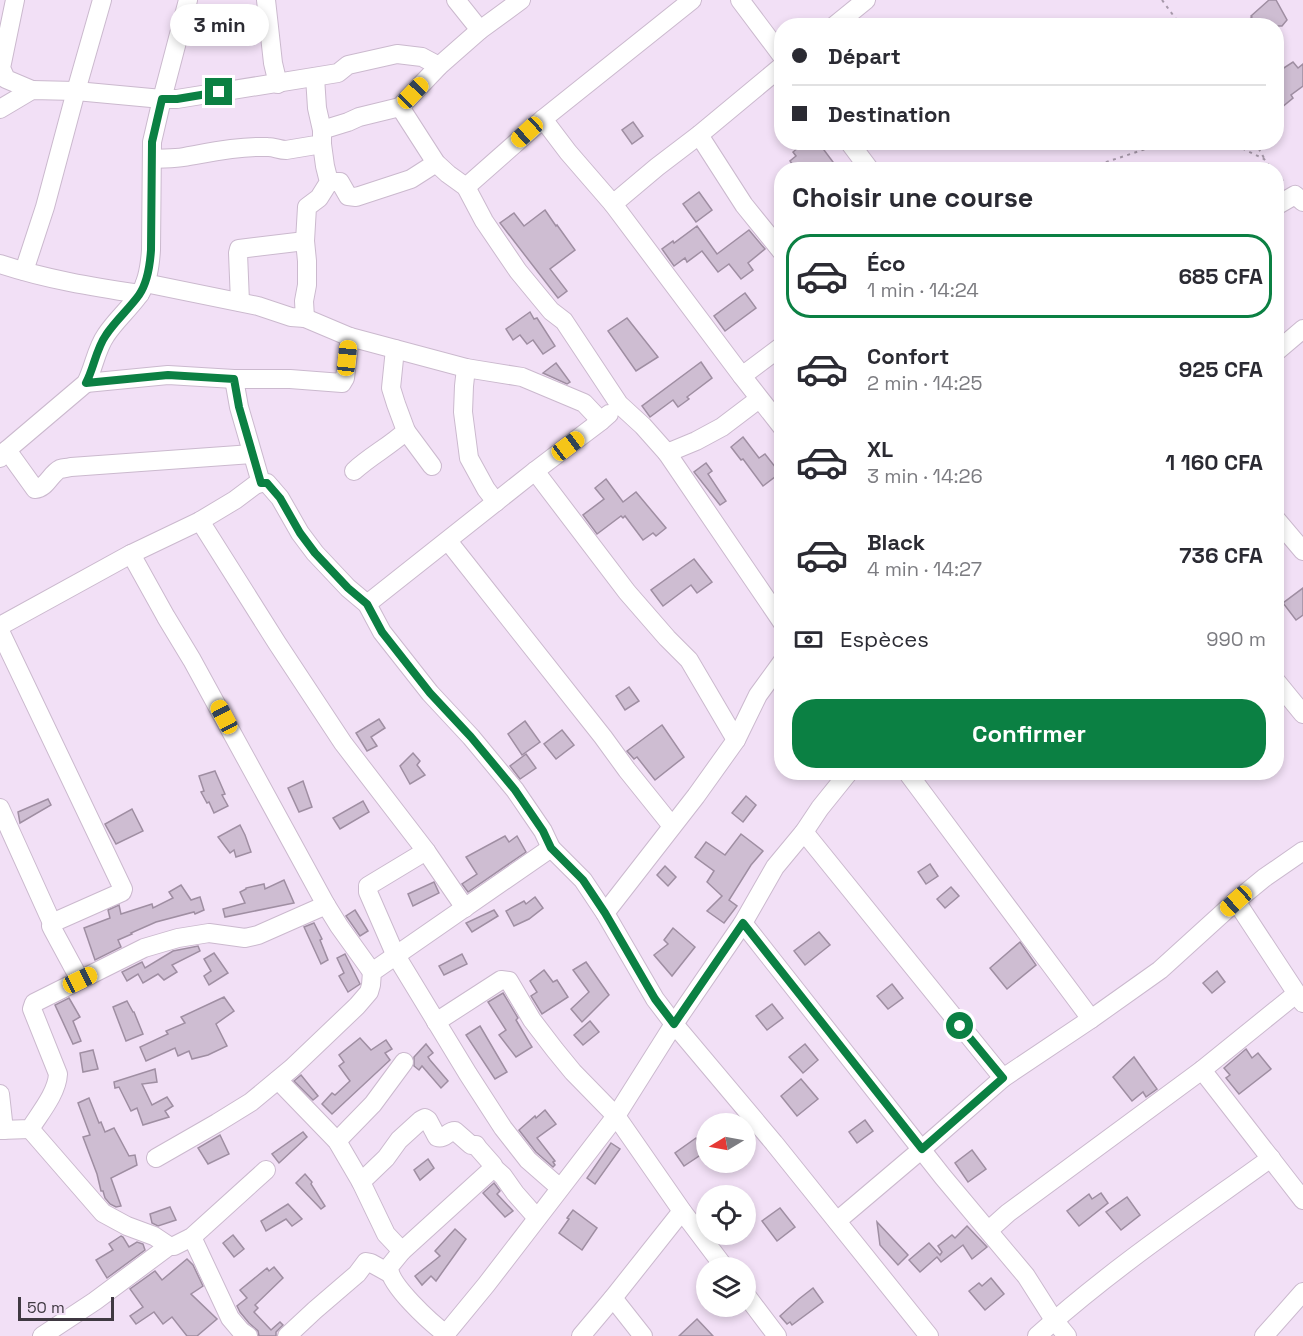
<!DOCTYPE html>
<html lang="fr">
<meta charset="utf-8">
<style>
:root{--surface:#fff;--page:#f2f2f3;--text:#2b2b33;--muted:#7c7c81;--line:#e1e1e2;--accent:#0b8043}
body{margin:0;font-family:"Space Grotesk",sans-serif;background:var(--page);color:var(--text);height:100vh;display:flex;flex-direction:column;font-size:22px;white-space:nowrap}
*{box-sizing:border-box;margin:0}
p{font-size:20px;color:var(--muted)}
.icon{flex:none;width:33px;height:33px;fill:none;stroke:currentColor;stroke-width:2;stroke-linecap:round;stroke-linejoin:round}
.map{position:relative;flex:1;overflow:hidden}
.side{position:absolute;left:774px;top:162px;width:510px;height:618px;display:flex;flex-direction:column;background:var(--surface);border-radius:24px;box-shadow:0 3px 9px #0003}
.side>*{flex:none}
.guide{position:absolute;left:774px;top:18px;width:510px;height:132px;border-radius:24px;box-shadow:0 3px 9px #0003;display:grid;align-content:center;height:132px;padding:0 18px;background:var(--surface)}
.needle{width:39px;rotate:260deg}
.fabs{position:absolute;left:696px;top:1113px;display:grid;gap:12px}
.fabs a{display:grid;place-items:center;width:60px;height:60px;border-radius:50%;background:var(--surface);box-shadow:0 3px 9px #0003;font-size:30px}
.scale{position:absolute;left:18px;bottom:15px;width:96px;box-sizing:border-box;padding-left:6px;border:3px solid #3f3841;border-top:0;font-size:16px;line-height:21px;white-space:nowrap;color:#3f3841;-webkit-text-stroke:4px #f2e0f6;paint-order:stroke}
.end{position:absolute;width:27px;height:27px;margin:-14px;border:8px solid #0b8043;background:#fff;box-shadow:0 0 0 3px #fff}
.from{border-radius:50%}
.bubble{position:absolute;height:42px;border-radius:21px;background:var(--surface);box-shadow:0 3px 9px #0003;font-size:20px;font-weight:700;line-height:42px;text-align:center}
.car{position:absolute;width:18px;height:36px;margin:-18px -9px;border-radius:8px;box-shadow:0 0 4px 2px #0007;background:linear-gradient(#f5c518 24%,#345 0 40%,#f5c518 0 76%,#345 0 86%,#f5c518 0)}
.guide b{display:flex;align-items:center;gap:21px;height:57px;font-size:22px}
.guide b+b{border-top:2px solid var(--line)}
.guide i{width:15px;height:15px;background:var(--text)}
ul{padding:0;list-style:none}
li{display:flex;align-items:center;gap:18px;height:84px;margin:0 12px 9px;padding:0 6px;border:3px solid transparent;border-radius:24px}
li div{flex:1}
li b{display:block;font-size:22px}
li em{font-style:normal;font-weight:700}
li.on{border-color:var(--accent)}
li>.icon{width:54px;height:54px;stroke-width:1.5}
h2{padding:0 18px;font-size:27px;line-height:72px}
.pay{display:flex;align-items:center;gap:15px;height:66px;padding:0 18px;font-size:22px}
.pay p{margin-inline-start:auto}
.action{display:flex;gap:12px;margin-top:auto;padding:12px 18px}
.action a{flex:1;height:69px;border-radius:24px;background:var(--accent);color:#fff;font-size:24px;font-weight:700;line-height:69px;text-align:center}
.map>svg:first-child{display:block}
.building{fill:#cebdd2;stroke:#9f8ea2;stroke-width:1.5}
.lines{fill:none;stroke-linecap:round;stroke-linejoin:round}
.minor-casing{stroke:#cbb9ce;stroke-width:20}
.path{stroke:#a698a9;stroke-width:2;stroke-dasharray:3 4.5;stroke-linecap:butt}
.minor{stroke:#fff;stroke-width:18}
.route{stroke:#0b8043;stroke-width:8}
</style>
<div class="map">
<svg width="1303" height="1336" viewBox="0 0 1303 1336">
<rect width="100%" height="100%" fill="#f2e0f6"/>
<!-- building -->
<g class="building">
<polygon points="1269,0 1276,0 1287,20 1282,26 1241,26 1252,17 1251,16"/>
<polygon points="1293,62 1298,68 1303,64 1303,86 1291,95 1293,98 1281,108 1276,102 1276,73"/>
<polygon points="633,122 643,136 632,144 622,130"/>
<polygon points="805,142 818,142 839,170 796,170 790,161 796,156 793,152"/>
<polygon points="699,192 712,210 696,222 683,204"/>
<polygon points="545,210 556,226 557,225 575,250 550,269 567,291 558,298 500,223 514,213 524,226"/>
<polygon points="697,226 717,254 749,230 765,249 748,263 753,270 741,279 729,264 718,272 702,251 687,262 685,258 674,266 662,249 673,241 674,243"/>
<polygon points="745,293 756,308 725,331 714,316"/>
<polygon points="530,312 534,319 537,318 555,346 543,354 533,340 527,344 520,335 513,340 506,329"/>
<polygon points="627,318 658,357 636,371 608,331"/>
<polygon points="701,362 712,378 687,397 689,399 678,407 673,400 650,417 642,406"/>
<polygon points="556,363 570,382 567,384 543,373"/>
<polygon points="743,437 759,458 765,454 780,473 763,486 743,459 741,460 731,447"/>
<polygon points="706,463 712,471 708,474 726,501 720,505 694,472"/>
<polygon points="606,479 623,502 636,492 666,528 656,536 653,533 643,540 625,516 623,518 621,516 597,534 583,515 604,499 595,488"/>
<polygon points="694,559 712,582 697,593 691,585 663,606 651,590"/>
<polygon points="1303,588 1303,615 1296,620 1283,603"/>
<polygon points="629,687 639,701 625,710 616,696"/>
<polygon points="379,719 385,728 371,737 377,746 367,751 356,733"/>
<polygon points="525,721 540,742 522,755 508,734"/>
<polygon points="662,725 684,757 655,780 637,757 634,759 627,751"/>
<polygon points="562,730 574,745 556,759 544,744"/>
<polygon points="413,753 420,761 417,765 425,775 410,784 400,766"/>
<polygon points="526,754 536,768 520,779 510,766"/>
<polygon points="215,771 225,794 222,795 228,806 214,813 209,802 207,803 201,792 204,791 199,776"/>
<polygon points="303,781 312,807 299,812 288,788"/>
<polygon points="746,796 756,805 743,822 732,813"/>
<polygon points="48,799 51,805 20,823 18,812"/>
<polygon points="363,801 369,812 340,829 333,818"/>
<polygon points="132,809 143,831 116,844 105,824"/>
<polygon points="240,825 245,835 251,852 236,857 234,850 230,853 218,837"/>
<polygon points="741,834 763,851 751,865 729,900 737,906 724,923 707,911 722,896 707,882 714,871 695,857 706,842 725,855"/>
<polygon points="505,836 509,842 517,836 526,852 468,892 462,884 477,874 466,857"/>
<polygon points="930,864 938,876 926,884 918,872"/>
<polygon points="665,866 676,877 668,886 657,875"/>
<polygon points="284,880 294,903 225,917 223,909 245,903 240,892 246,889 246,888 264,884 265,889"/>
<polygon points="434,882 439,893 413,906 408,894"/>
<polygon points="181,885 191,900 200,897 204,910 195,914 194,912 156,922 131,933 132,934 118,940 121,947 95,960 84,928 110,918 108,910 119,905 121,914 152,904 153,908 173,898 169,892"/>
<polygon points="951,887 959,896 945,908 937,899"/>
<polygon points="535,897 543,908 529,919 514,926 506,911 524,901 526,904"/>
<polygon points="355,910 368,931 360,936 346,916"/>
<polygon points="494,910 498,916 472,932 466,923"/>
<polygon points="314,923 322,939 320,940 328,960 321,964 304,927"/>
<polygon points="673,928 695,947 672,976 654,955 668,944 664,940"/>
<polygon points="819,932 830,945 805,965 794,951"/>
<polygon points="1020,942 1036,965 1007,989 990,968"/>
<polygon points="198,946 200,951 172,965 177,972 164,980 158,974 143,983 138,974 127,981 122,972 142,962 145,968 173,951"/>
<polygon points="214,953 228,973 209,985 204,976 211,971 204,959"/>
<polygon points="345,954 360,984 348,992 339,976 344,973 337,958"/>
<polygon points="462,954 467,964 444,975 439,966"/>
<polygon points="586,962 609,995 582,1022 571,1009 589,992 573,970"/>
<polygon points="544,970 553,982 557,980 568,997 542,1014 531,996 537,992 530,981"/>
<polygon points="1217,971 1225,982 1212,993 1203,983"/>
<polygon points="892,984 903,998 888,1009 877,996"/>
<polygon points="503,993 518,1018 516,1020 532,1047 516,1057 499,1035 506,1030 488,1002"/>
<polygon points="224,997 234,1011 216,1024 227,1046 208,1055 192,1059 189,1051 178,1056 175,1048 146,1061 140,1047 168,1034 166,1031 185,1023 181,1017"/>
<polygon points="69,998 80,1017 73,1021 81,1041 73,1044 55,1005"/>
<polygon points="127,1001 133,1012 134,1012 143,1034 126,1041 113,1007"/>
<polygon points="772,1004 783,1018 767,1030 756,1016"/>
<polygon points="590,1021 599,1032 583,1045 574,1035"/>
<polygon points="480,1026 507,1072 495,1079 466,1035"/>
<polygon points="360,1038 371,1050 386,1040 392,1049 385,1053 390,1060 332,1114 322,1104 332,1093 335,1095 350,1081 339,1066 344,1062 339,1055"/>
<polygon points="426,1044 433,1053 428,1057 430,1060 448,1081 441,1088 422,1066 419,1070 414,1066 414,1057"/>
<polygon points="805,1044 818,1060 803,1073 789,1057"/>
<polygon points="1246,1049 1252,1058 1258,1053 1271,1069 1239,1094 1226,1078 1230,1075 1224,1068"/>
<polygon points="93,1050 98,1069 83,1072 80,1053"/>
<polygon points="1134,1057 1157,1089 1146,1097 1143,1092 1132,1101 1113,1077"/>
<polygon points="155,1069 157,1082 142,1084 152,1105 167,1097 173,1106 165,1111 169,1117 143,1125 137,1108 131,1111 119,1087 115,1088 114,1082"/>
<polygon points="301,1075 318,1096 313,1100 294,1081"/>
<polygon points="801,1079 818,1099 797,1116 781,1096"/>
<polygon points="89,1098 99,1123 101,1122 105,1132 114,1128 129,1156 135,1155 137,1165 111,1178 121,1206 116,1207 110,1204 105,1198 103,1191 101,1191 97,1174 83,1137 90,1135 78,1103"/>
<polygon points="545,1110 556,1124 537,1138 555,1161 553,1162 555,1165 553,1167 536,1152 519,1130 535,1116 536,1118"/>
<polygon points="865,1120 873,1131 857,1143 849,1132"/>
<polygon points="303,1132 307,1137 279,1163 272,1154"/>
<polygon points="220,1135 229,1154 208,1164 198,1148"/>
<polygon points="696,1138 705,1152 684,1166 675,1153"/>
<polygon points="611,1143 620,1149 595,1184 587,1178"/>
<polygon points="972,1150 986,1169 968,1182 955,1163"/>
<polygon points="428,1159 434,1168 420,1180 414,1170"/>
<polygon points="305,1174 312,1182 311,1184 325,1206 321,1209 296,1183"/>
<polygon points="494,1183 500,1191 497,1194 513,1211 505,1217 483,1193"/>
<polygon points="1101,1193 1108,1203 1079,1226 1067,1211 1089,1194 1092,1199"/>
<polygon points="1127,1197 1140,1215 1121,1230 1106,1212"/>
<polygon points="288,1204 302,1219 292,1226 286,1219 266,1231 261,1221"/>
<polygon points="170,1207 176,1220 158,1226 152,1223 150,1214"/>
<polygon points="780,1208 795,1227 777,1241 762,1221"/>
<polygon points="573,1210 597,1228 582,1250 559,1233 569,1219 567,1218"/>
<polygon points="877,1222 908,1255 898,1265 880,1245"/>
<polygon points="967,1226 987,1247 972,1259 963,1245 941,1262 937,1257 920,1272 909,1260 929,1243 940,1255 942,1252 938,1246 952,1235 955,1238"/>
<polygon points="455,1229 466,1239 436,1281 431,1276 422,1285 415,1276 440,1256 435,1251"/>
<polygon points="233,1235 244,1249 234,1257 223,1243"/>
<polygon points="121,1236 123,1237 129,1247 137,1242 143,1244 145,1250 107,1278 96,1260 113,1250 109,1244"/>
<polygon points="187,1259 193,1265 203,1286 191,1294 217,1319 197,1336 187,1336 172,1317 163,1324 154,1312 136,1324 130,1316 143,1307 130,1289 155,1271 162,1280"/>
<polygon points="274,1267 283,1278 255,1305 258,1308 254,1312 271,1330 280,1322 283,1325 276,1332 276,1336 259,1336 258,1331 249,1323 240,1312 237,1306 247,1298 240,1290 267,1268 269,1271"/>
<polygon points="991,1278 1004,1294 985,1310 969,1291 979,1283 982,1286"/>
<polygon points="813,1288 823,1302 792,1325 790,1322 787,1324 780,1316 799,1299"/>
<polygon points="697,1319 713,1336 679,1336"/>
</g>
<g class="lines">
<!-- minor casing -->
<g class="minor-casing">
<g id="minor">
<polyline points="15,0 1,68 6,79 32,90"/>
<polyline points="266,0 273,63 278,84"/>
<polyline points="456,0 480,30"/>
<polyline points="740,0 782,56"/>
<polyline points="834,26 866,0"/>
<polyline points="400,107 436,163 448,174 466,187 484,221 518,271 551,311 564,321 619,404 643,426 667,453 696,441 722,427 759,399"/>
<polyline points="0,109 32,90 76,91 162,99 177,99 338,73 348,65 397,54 422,57 439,66"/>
<polyline points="543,119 568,152 613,204 657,167 699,135 782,66"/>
<polyline points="322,130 348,122 359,117 400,107 439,66 480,30 521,0"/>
<polyline points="699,135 744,205 782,252"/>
<polyline points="849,142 870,170"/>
<path d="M152,159C162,158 174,159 184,157C212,152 240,146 268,147C275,147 279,150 286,150L322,144V130L317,108L315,77"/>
<polyline points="329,182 340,182 348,196 356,197 411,179 436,163"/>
<polyline points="466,187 543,119 692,0"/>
<polyline points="613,204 742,376 782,346"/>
<polyline points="1276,206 1295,195 1303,202"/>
<path d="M0,264C45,279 93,287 140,294"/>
<polyline points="24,271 45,207 76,91 102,0"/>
<polyline points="145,283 258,306 291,317 305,318 350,337 466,368 522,377 584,403 601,421"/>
<polyline points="240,302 238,253 239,249 305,241"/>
<polyline points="305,318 304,301 307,285 307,261 305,241 307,207 319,198 329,182 325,166 322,144"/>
<polyline points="1276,352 1303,329"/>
<polyline points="466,368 464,386 463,412 469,458 486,489 496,502"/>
<polyline points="742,376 782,427"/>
<polyline points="234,379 239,407 261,483"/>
<polyline points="86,383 168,375 234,379 290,379 342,383 345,378 350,337"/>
<polyline points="406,431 432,466"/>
<path d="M7,450L35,489C47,488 50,474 60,469C64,468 67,468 71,467L252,454"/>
<polyline points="667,453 782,622"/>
<path d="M0,458L7,450L86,383C94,368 96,349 106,335C115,321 129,309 139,295C148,282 150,265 151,250L152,142L162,99L188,0"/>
<path d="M354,471C370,456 390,446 406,431L396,404L391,388L395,349"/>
<polyline points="535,471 627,592 667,638 689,660 736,740"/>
<polyline points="1276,519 1303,551"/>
<polyline points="200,521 277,643 343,743 426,851 465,908"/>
<polyline points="448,541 603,737 627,770 672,826"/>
<polyline points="131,554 166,617 192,660 326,905 339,926 372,972"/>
<polyline points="367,604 535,471 601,421 609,414"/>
<polyline points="0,626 131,554 200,521 235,500 255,485 261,483 267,483 280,498 300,533 315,553 348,588 367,604 382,632 430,693 471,737 515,790 543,831 551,848 583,880 605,913 655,999 674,1024 774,1143 929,1336"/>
<polyline points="0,631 123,889 122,892 52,923 51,926 53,930 80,980"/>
<polyline points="1276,681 1303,714"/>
<polyline points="907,772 1091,1019 1160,970 1236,901 1264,878 1303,851"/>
<polyline points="0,808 52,923"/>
<polyline points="804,832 1003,1078"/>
<polyline points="426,851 368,886 368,892 395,954 468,1074 503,1128 528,1160 560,1188"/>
<polyline points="1236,901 1303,1003"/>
<polyline points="605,913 696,796 736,740 758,695 782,662"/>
<polyline points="743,923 943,1177 1026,1276 1054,1320 1067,1336"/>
<polyline points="436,1022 501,980 509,981 532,1020 555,1050 573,1072 616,1116 682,1211 725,1268"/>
<polyline points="1202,1070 1303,1200"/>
<path d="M278,1080L337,1141L361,1182L386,1234L402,1251L389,1267C389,1285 431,1323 446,1334"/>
<polyline points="0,1094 4,1130"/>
<polyline points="30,1129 103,1213 127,1226 154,1236 169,1246 174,1246 192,1237 266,1170"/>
<path d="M0,1130L30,1129C40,1113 57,1093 58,1074L32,1009L34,1003L144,948L178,938L209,933L245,938L258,935L326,905"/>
<polyline points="337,1141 373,1104 404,1062"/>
<polyline points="156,1158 217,1123 251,1102 292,1068 357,1006 369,992 371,985 372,972 551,848"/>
<polyline points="493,1167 503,1176 515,1193 537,1218"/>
<path d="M361,1182L386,1158L399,1140L421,1120L425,1118L428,1120L437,1137C445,1140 447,1131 455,1131L471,1145H476L478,1148L493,1165L489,1172L402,1251"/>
<polyline points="837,1221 922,1149 1003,1078 1091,1019"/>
<polyline points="989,1230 1008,1213 1202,1070 1296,994"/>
<polyline points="192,1237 230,1318 241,1331 248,1336"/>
<polyline points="746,1295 777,1336"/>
<polyline points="613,1298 643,1336"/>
<polyline points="42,1336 95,1301 169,1246"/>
<polyline points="287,1336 315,1310 357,1274 366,1262 371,1263 389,1273"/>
<polyline points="444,1336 486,1285 616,1116 674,1024 743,923 775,867 804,832 820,808 849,772"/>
<polyline points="581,1336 613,1298 682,1211"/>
<path d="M1037,1336C1110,1270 1192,1215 1271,1158"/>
<polyline points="1264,1336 1303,1292"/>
</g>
</g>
<!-- path -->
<g class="path">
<polyline points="1162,0 1181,26"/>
<polyline points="1229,142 1264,159 1273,170"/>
<polyline points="1255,142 1264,158"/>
<polyline points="1077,170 1085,169 1167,142"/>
<polyline points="1276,173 1285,183"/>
</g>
<!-- minor -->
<use href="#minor" class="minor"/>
</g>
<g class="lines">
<!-- route -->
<path class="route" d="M219,92L177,99H162L152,142L151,250C150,265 148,282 139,295C129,309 115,321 106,335C96,349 94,368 86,383L168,375L234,379L239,407L261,483H267L280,498L300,533L315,553L348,588L367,604L382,632L430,693L471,737L515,790L543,831L551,848L583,880L605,913L655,999L674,1024L743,923L922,1149L1003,1078L960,1026"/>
</g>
</svg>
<div class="fabs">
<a><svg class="needle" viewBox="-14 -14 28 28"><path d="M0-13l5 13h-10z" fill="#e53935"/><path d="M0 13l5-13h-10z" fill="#7c7c81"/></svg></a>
<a><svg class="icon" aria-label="locate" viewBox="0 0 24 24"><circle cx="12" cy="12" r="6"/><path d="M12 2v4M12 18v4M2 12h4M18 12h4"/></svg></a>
<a><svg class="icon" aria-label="layers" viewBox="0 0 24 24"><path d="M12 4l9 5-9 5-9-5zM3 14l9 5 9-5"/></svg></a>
</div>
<div class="scale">50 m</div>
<i class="end from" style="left:960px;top:1026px"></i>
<i class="end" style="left:219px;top:92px"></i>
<div class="bubble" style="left:170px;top:4px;width:99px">3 min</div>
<i class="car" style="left:413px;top:93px;rotate:44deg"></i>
<i class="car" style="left:527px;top:132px;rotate:228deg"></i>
<i class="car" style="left:347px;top:358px;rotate:6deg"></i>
<i class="car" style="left:568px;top:446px;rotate:53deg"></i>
<i class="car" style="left:224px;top:717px;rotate:332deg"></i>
<i class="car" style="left:1236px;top:901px;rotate:228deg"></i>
<i class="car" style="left:80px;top:980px;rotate:64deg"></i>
<div class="guide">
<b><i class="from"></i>Départ</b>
<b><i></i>Destination</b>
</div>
<section class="side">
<h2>Choisir une course</h2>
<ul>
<li class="on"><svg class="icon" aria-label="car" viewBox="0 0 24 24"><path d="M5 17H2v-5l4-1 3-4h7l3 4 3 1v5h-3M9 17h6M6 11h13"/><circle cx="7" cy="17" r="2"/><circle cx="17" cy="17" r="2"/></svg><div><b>Éco</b><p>1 min · 14:24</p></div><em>685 CFA</em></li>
<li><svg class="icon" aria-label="car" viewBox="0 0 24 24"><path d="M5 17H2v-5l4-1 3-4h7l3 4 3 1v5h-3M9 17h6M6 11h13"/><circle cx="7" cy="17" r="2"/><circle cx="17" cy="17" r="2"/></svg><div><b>Confort</b><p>2 min · 14:25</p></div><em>925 CFA</em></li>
<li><svg class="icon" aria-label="car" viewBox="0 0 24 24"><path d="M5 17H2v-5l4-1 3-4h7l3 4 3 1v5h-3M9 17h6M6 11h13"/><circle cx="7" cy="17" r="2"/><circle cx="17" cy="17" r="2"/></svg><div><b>XL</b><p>3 min · 14:26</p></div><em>1 160 CFA</em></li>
<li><svg class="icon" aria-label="car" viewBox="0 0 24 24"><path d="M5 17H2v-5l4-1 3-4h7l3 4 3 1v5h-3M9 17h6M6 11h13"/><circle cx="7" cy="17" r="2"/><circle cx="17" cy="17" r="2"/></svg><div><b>Black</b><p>4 min · 14:27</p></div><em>736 CFA</em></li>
</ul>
<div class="pay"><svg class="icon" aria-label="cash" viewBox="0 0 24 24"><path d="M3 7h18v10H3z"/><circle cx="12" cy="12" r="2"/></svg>Espèces<p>990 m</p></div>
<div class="action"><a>Confirmer</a></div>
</section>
</div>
